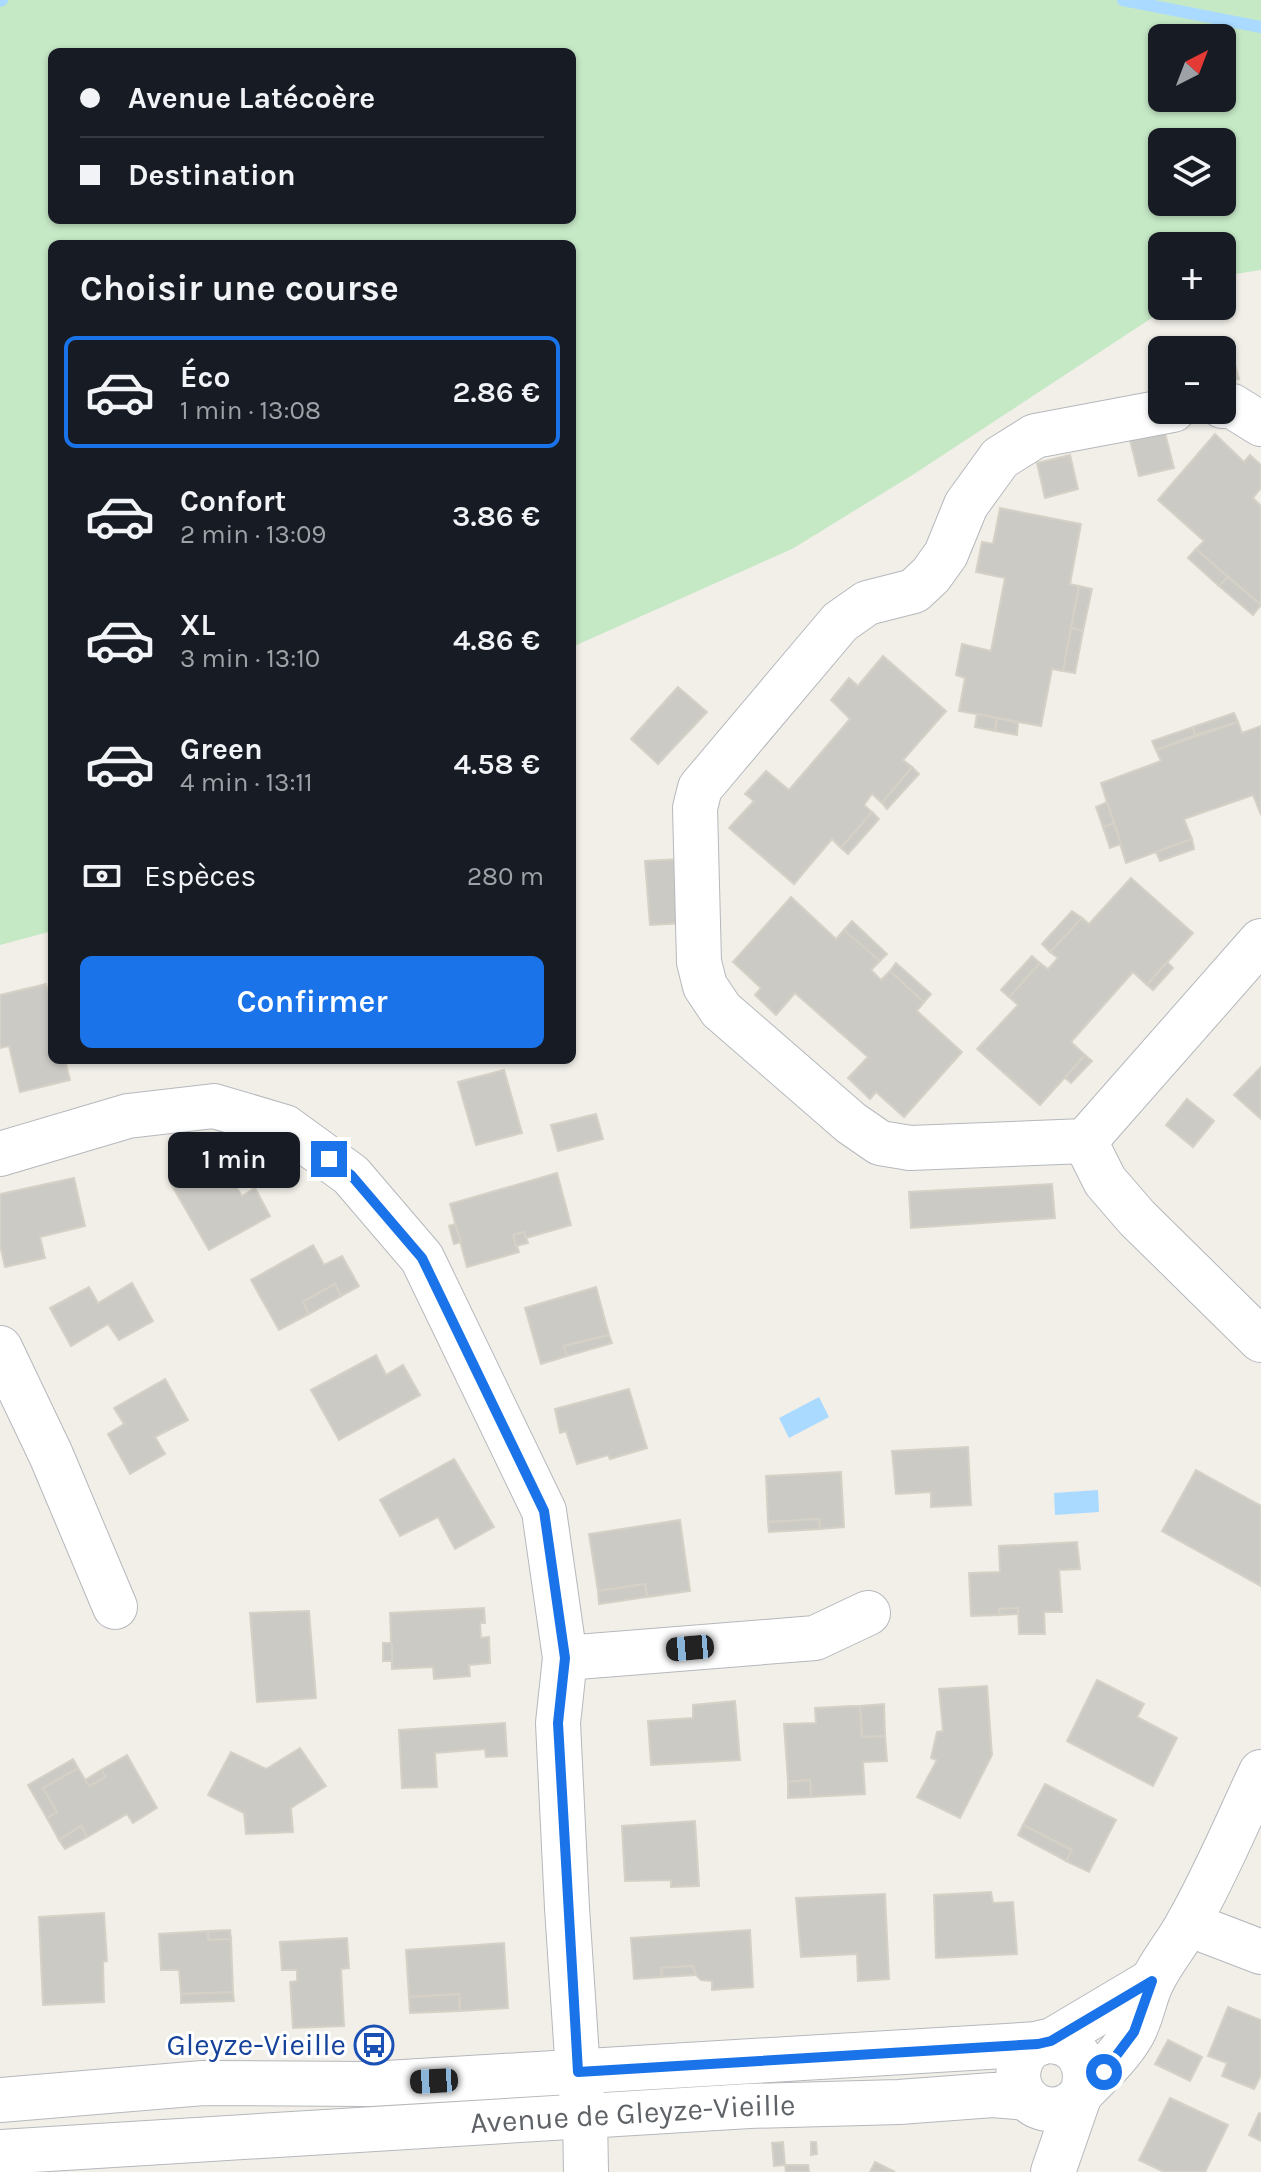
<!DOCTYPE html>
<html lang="fr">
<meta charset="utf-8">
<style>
:root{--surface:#171b24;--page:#242831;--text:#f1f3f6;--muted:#9ea1a6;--line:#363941;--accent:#1a73e8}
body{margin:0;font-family:Karla,sans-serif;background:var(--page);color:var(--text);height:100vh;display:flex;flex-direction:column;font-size:30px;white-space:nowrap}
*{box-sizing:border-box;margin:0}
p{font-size:26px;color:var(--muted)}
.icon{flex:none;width:44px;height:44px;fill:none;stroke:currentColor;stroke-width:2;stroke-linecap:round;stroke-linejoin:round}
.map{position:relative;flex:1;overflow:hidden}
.sheet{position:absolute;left:48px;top:240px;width:528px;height:824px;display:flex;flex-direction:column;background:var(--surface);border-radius:12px;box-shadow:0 2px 6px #0004}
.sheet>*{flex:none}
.top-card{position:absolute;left:48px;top:48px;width:528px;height:176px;border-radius:12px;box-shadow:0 2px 6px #0004;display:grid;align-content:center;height:176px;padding:0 32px;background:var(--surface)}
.needle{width:52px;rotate:42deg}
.controls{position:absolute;left:1148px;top:24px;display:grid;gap:16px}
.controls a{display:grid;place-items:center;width:88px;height:88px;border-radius:12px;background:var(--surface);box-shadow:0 2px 6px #0004;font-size:40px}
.end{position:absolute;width:36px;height:36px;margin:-18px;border:10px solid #1a73e8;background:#fff;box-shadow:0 0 0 4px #fff}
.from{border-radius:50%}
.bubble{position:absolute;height:56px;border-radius:12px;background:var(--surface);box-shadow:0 2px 6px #0004;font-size:26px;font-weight:600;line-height:56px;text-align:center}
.car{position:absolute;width:24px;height:48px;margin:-24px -12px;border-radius:10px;box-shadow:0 0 6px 2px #0007;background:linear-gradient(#222 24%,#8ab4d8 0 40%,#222 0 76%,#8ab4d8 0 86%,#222 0)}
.top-card b{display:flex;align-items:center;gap:28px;height:76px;font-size:30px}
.top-card b+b{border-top:2px solid var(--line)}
.top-card i{width:20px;height:20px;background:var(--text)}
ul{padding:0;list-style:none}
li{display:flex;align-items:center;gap:24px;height:112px;margin:0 16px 12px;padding:0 16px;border:4px solid transparent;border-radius:12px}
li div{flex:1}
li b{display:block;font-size:30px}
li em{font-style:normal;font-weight:600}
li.current{border-color:var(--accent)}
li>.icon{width:72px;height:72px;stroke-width:1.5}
h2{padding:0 32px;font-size:36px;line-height:96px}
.pay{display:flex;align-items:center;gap:20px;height:88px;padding:0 32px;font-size:30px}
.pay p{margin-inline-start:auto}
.primary-button{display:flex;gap:16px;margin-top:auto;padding:16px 32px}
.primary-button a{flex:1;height:92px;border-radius:12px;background:var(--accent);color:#fff;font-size:32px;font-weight:600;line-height:92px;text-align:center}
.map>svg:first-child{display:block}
.green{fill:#c5e8c5;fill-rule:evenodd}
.water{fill:#aadaff}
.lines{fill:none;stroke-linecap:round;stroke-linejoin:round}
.stream{stroke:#aadaff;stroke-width:12}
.building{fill:#cccac5;stroke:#d6d1c6;stroke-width:2}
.minor-casing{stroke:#b5b8bc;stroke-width:46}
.minor{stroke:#fff;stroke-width:44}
.route{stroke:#1a73e8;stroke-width:10}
.labels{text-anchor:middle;stroke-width:6;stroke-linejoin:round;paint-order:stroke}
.transit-label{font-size:30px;fill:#164399;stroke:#fff;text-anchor:end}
.street-label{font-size:30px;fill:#5f6368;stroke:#fff}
</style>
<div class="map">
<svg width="1261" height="2172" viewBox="0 0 1261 2172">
<rect width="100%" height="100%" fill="#f1efe8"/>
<!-- green -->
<path class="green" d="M0,0H1261V270L1222,276V246H1162V306H1170L914,474L792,549L572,647V244H52V931L0,945ZM1162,38H1222V98H1162ZM52,52H572V220H52ZM1162,142H1222V202H1162Z"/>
<!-- water -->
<g class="water">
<polygon points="819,1397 829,1417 789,1438 779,1418"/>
<polygon points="1098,1490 1099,1512 1055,1515 1054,1493"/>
</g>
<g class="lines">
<!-- stream -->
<g class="stream">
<polyline points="1123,0 1261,27"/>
<polyline points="0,1 2,0"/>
</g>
</g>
<!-- building -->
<g class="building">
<polygon points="1229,343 1239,379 1222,383 1222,350 1202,350"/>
<polygon points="1165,433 1174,468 1139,476 1130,440"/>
<polygon points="1215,434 1244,462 1250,455 1261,465 1261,488 1253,498 1261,506 1261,605 1196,549 1204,541 1158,500"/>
<polygon points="1070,455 1078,489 1045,498 1037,463"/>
<polygon points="1000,508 1081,524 1070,584 1079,586 1063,671 1052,669 1041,726 959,711 965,678 956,675 962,644 991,651 1005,578 976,572 982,542 993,544"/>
<polygon points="1196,549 1228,577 1219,586 1188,558"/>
<polygon points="1228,577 1261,605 1253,615 1219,586"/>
<polygon points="1079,586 1092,589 1083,631 1071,628"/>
<polygon points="1071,628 1083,631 1075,673 1063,671"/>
<polygon points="883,656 946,711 903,760 912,767 882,803 872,794 864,805 872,812 841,848 832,839 794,884 729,828 754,801 745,794 766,771 789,790 850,719 831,700 849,678 858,686"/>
<polygon points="678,687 707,712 658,764 631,739"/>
<polygon points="1234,713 1238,722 1195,735 1193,727"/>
<polygon points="977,714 997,718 995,731 975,727"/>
<polygon points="997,718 1018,723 1017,735 995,731"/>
<polygon points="1238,722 1242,733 1261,726 1261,815 1253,795 1184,819 1192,839 1126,863 1101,783 1161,761 1156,750"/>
<polygon points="1193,727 1195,735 1156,750 1152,741"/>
<polygon points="912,767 919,774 887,809 882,803"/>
<polygon points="1107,802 1114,823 1103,827 1096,807"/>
<polygon points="872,812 879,819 848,854 841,848"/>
<polygon points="1114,823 1121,844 1110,848 1103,827"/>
<polygon points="1192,839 1194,849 1160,861 1156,852"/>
<polygon points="681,859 685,923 650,925 645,861"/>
<polygon points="1131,878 1193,933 1147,985 1133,972 1071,1042 1085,1055 1040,1105 977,1049 1018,1005 1009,997 1040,963 1048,969 1058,958 1050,952 1082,918 1089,924"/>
<polygon points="791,897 836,939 844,930 880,961 871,970 881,980 890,971 924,1002 917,1011 962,1052 904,1117 876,1092 870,1099 848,1078 868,1057 795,993 776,1015 755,995 761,988 733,962"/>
<polygon points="1072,911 1082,918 1050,952 1042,944"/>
<polygon points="852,921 887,954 880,961 844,930"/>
<polygon points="1032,956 1040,963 1009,997 1001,990"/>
<polygon points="1167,962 1173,968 1153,990 1147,985"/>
<polygon points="896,963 931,994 924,1002 890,971"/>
<polygon points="46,984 52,1007 52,1060 65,1060 70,1080 20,1092 9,1046 0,1048 0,995"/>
<polygon points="1085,1055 1092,1061 1071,1083 1065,1078"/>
<polygon points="1261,1067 1261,1119 1234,1095"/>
<polygon points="504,1070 522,1133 476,1145 458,1082"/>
<polygon points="1187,1099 1214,1121 1193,1147 1166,1125"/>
<polygon points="596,1114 603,1139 558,1151 551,1125"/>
<polygon points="219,1159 242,1196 255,1188 270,1216 209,1250 171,1184"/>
<polygon points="557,1173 571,1225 526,1238 524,1232 513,1235 519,1252 467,1267 450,1204"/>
<polygon points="74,1178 85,1226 40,1237 45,1258 5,1267 0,1245 0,1194"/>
<polygon points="1052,1184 1055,1218 911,1228 909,1192"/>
<polygon points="455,1224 461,1242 454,1244 449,1226"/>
<polygon points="524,1232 528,1243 516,1246 513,1235"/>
<polygon points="313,1245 324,1265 342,1256 359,1286 341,1296 335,1284 303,1302 309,1314 279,1330 251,1280"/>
<polygon points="132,1283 153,1321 119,1340 108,1324 71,1346 50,1308 89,1287 98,1303"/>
<polygon points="335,1284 341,1296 309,1314 303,1302"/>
<polygon points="596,1287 609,1335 564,1346 567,1356 541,1364 525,1308"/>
<polygon points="609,1335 612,1343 567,1356 564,1346"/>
<polygon points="376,1355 386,1375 403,1365 420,1395 339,1440 311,1390"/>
<polygon points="165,1379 188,1420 155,1437 165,1454 130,1474 108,1434 124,1424 114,1408"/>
<polygon points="629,1389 647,1448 610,1459 608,1455 577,1464 566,1431 560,1433 555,1409"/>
<polygon points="968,1447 971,1505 931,1507 931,1492 896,1494 892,1451"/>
<polygon points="454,1459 494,1527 455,1549 438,1517 400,1536 380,1500"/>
<polygon points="1196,1470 1261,1506 1261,1586 1162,1531"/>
<polygon points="841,1472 844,1527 820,1529 819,1519 768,1522 766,1476"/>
<polygon points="819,1519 820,1529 769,1532 768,1522"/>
<polygon points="680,1520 690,1591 647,1597 645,1584 598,1591 589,1534"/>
<polygon points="1077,1542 1080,1569 1059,1570 1062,1612 1044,1612 1045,1634 1019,1634 1018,1608 999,1609 1000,1615 971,1616 969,1573 1000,1572 999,1546"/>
<polygon points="645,1584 647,1597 599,1604 598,1591"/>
<polygon points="484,1608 485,1623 480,1623 481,1638 489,1637 490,1663 469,1665 470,1676 434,1679 433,1667 392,1669 390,1613"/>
<polygon points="1018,1608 1018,1614 1000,1615 999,1609"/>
<polygon points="309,1611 316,1698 257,1702 250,1613"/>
<rect x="383" y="1643" width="9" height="18"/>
<polygon points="1097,1680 1144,1704 1137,1717 1177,1738 1153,1786 1067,1741"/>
<polygon points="987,1686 992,1755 960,1818 917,1797 937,1760 931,1758 937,1732 943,1731 939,1689"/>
<polygon points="735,1701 740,1760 651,1765 648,1721 693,1718 693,1705"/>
<polygon points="884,1704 885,1736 862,1737 860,1706"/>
<polygon points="852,1706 860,1706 862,1737 885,1736 887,1761 863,1762 865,1794 811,1797 810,1780 788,1782 784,1724 816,1723 815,1708"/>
<polygon points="505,1723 507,1756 486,1757 485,1749 435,1753 437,1787 402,1788 399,1730"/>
<polygon points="300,1748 326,1786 291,1808 293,1832 246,1834 244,1813 208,1795 231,1752 266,1769"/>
<polygon points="127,1755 157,1808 133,1823 127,1814 87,1837 81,1826 59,1840 47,1818 57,1812 43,1788 78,1768 89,1786 106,1777 101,1770"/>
<polygon points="73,1759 78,1768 43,1788 57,1812 47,1818 28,1785"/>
<polygon points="101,1770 106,1777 89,1786 85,1780"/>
<polygon points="810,1780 811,1797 788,1798 788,1782"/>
<polygon points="1045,1784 1116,1820 1089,1872 1066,1861 1072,1850 1023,1825"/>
<polygon points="695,1821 699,1886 671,1887 671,1880 625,1881 622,1826"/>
<polygon points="1023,1825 1072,1850 1066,1861 1018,1835"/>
<polygon points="81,1826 87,1837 65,1849 59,1840"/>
<polygon points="991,1892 993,1903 1013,1902 1017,1954 936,1958 934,1895"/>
<polygon points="885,1894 889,1979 858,1981 857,1954 801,1957 796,1898"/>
<polygon points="104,1913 107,1961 103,1962 104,2002 43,2005 39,1917"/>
<polygon points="230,1930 231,1939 208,1940 208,1931"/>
<polygon points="750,1930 753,1987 712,1990 712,1981 701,1980 696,1975 693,1966 661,1968 662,1977 634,1979 631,1938"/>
<polygon points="208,1931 208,1940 231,1939 233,1992 181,1994 179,1970 161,1970 159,1934"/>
<polygon points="347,1938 349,1968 341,1969 344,2026 293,2028 290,1982 297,1981 297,1970 282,1970 280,1942"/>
<polygon points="504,1943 508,2008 460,2011 459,1994 409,1997 406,1950"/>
<polygon points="693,1966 696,1975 662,1977 661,1968"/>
<polygon points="233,1992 234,2001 181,2003 181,1994"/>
<polygon points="459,1994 460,2011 410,2013 409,1997"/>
<polygon points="1228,2007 1261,2020 1261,2075 1254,2089 1222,2076 1227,2063 1208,2056"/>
<polygon points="1168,2040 1202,2057 1190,2081 1155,2064"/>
<polygon points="1170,2098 1228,2125 1205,2172 1164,2172 1139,2160"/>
<polygon points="1259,2113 1261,2114 1261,2141 1249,2135"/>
<polygon points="783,2142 785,2165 774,2166 772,2143"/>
<polygon points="811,2142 816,2142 817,2154 811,2155"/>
<polygon points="875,2162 895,2172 870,2172"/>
<polygon points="785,2165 808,2165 809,2172 786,2172"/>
</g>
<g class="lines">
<!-- minor casing -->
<g class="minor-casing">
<g id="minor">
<polyline points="1222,406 1232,406 1261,424"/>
<polyline points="1173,410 1035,436 1000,458 966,505 946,554 931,575 914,591 867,603 840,622 700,788 695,808 699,962 705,986 721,1010 851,1123 880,1143 910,1148 1085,1141 1261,941"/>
<polyline points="1085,1141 1105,1181 1137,1218 1261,1340"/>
<polyline points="0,1154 128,1116 214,1106 285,1127 351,1175 422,1258 544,1511 565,1658 558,1723 567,1908 578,2072 585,2116 586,2172"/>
<polyline points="0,1348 51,1455 115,1607"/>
<polyline points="565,1658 815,1638 868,1613"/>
<polyline points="1188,1924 1261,1952"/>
<polyline points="1051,2041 1152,1981"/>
<path d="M1083,2090C1097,2038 1028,2023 1019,2068C1017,2078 1019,2089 1026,2097C1036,2110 1055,2113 1069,2105C1077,2101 1080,2094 1086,2088C1103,2071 1121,2054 1133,2033C1142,2017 1144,1998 1152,1982C1161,1962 1177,1944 1187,1925C1215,1876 1237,1823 1261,1772"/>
<polyline points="0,2100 203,2083 370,2084 1038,2044"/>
<path id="s1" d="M0,2152L749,2106L899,2102L993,2095L1026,2098"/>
<polyline points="1053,2172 1079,2097"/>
</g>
</g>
<!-- minor -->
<use href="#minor" class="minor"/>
</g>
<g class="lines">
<!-- route -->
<polyline class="route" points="329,1159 351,1175 422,1258 544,1511 565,1658 558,1723 578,2072 1038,2044 1051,2041 1152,1981 1134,2032 1104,2072"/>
</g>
<!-- icons -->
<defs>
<g id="bus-ring" transform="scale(2)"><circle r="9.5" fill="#fff" stroke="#1a4fb4" stroke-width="1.5"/><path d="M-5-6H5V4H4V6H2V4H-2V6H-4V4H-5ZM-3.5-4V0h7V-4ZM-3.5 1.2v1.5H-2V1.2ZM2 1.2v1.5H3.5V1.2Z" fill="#1a4fb4"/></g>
</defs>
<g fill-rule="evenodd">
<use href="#bus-ring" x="374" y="2045"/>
</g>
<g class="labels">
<!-- transit labels -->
<g class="transit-label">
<text x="346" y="2055">Gleyze-Vieille</text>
</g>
<!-- street labels -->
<g class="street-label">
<text dy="10" stroke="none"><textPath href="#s1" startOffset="634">Avenue de Gleyze-Vieille</textPath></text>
</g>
</g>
</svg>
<div class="controls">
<a><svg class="needle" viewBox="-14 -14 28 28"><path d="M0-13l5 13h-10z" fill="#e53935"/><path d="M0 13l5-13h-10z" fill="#9ea1a6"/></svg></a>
<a><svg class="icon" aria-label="layers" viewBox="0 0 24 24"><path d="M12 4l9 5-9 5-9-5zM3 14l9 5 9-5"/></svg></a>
<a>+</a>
<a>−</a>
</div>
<i class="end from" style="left:1104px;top:2072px"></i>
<i class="end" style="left:329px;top:1159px"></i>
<div class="bubble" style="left:168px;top:1132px;width:132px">1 min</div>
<i class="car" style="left:690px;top:1648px;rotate:265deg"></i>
<i class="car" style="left:434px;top:2081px;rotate:267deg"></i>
<div class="top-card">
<b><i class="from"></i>Avenue Latécoère</b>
<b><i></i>Destination</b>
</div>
<section class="sheet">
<h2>Choisir une course</h2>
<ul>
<li class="current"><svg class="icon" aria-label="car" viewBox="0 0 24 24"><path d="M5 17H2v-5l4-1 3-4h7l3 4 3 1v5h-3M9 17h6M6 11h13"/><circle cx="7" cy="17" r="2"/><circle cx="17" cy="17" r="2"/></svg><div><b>Éco</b><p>1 min · 13:08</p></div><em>2.86 €</em></li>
<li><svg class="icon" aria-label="car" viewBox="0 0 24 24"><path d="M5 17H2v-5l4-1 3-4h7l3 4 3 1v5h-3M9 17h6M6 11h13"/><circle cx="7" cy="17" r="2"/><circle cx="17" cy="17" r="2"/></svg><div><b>Confort</b><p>2 min · 13:09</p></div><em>3.86 €</em></li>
<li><svg class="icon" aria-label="car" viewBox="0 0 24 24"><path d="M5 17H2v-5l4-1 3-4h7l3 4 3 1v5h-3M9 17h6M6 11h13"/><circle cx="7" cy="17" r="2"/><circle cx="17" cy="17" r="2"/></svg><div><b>XL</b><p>3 min · 13:10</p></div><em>4.86 €</em></li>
<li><svg class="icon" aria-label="car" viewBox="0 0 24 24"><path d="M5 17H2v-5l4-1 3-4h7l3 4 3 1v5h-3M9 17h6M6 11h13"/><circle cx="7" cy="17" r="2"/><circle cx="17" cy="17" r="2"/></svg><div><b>Green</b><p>4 min · 13:11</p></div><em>4.58 €</em></li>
</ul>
<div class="pay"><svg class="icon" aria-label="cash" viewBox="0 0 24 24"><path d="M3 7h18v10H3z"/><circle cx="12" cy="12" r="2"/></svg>Espèces<p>280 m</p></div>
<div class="primary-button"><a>Confirmer</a></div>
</section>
</div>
